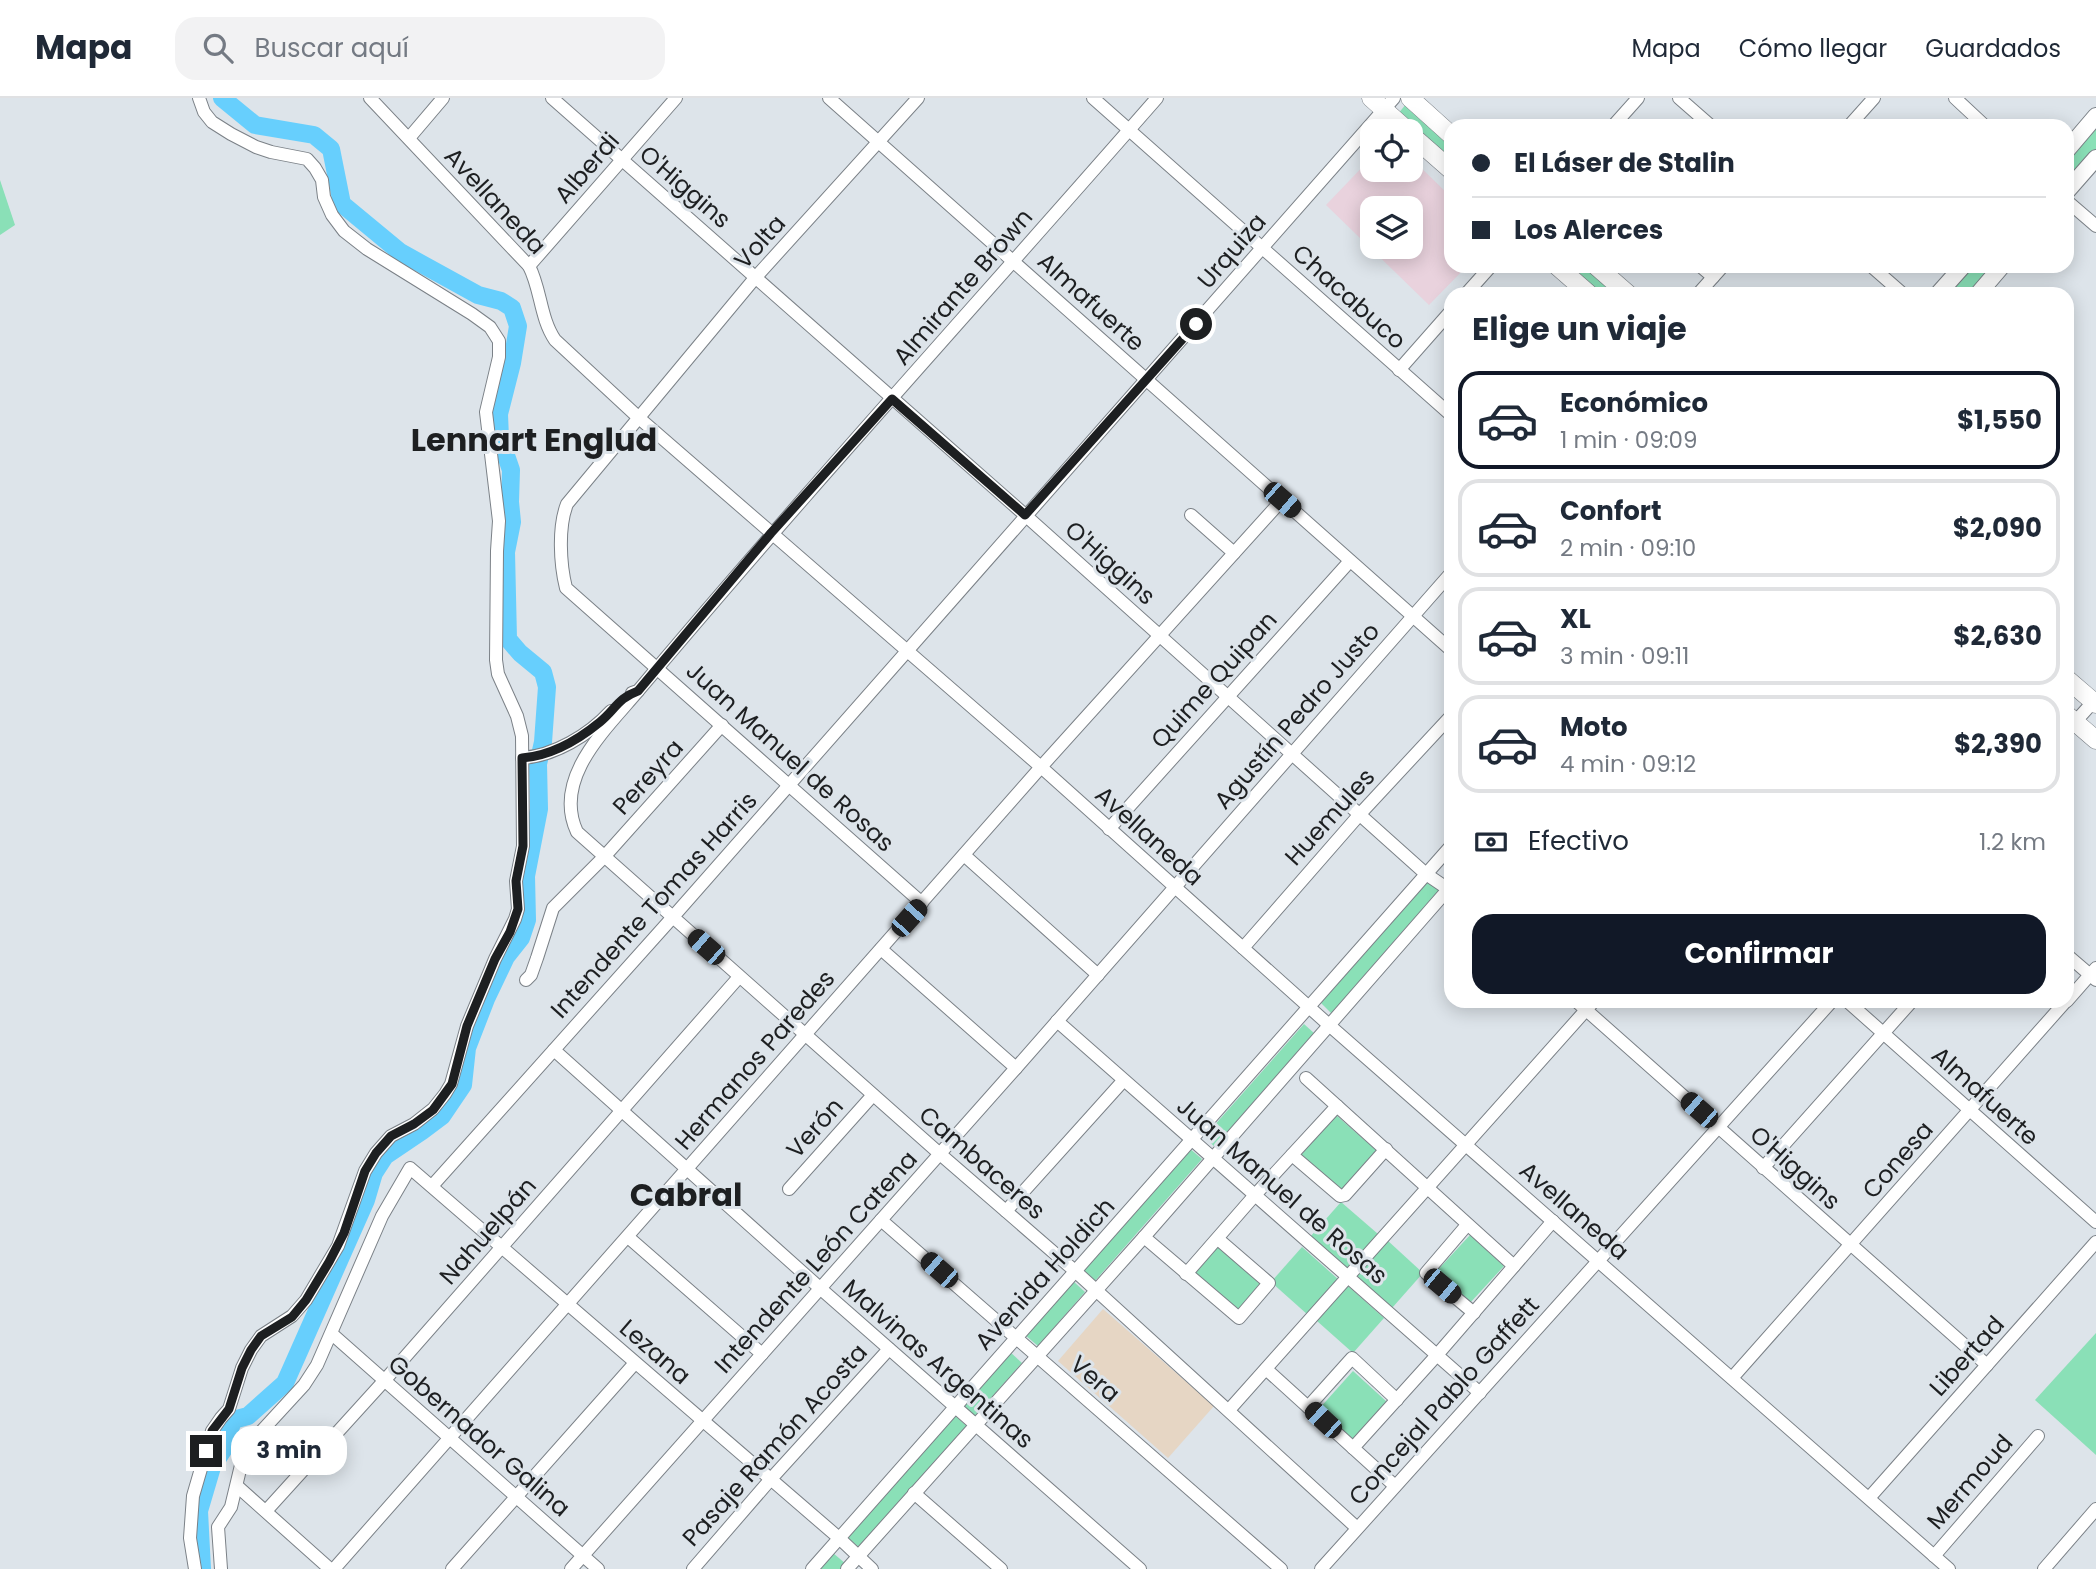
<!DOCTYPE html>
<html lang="es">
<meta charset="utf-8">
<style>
:root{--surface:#fff;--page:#f2f2f3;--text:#1f2937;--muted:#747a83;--line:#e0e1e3;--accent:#111827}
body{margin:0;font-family:Poppins,sans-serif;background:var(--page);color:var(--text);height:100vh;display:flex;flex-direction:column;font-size:26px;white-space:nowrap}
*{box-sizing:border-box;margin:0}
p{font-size:23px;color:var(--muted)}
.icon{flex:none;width:38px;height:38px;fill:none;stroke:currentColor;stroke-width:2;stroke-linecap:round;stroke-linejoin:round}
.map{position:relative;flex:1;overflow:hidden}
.details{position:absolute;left:1444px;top:189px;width:630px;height:721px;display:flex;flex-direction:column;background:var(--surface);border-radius:21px;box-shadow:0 4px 18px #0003}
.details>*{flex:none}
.guide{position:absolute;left:1444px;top:21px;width:630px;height:154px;border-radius:21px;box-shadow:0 4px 18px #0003;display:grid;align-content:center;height:154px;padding:0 28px;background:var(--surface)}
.tools{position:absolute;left:1360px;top:21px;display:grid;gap:14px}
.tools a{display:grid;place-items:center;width:63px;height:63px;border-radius:14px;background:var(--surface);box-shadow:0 4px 18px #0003;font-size:35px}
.end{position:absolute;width:32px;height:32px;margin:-16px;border:9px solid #1d1f21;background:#fff;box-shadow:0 0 0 4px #fff}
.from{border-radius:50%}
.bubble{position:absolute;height:49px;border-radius:21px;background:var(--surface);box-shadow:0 4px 18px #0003;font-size:23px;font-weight:700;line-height:49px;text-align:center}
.car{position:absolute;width:21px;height:42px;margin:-21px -10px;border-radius:9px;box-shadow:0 0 5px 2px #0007;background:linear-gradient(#222 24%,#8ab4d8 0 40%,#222 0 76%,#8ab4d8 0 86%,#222 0)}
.guide b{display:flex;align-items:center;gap:24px;height:66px;font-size:26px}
.guide b+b{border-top:2px solid var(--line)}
.guide i{width:18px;height:18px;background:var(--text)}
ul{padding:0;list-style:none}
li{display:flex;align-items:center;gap:21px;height:98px;margin:0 14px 10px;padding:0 14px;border:4px solid var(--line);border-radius:21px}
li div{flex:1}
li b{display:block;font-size:26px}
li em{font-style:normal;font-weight:700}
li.active{border-color:var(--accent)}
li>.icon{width:63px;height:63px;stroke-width:1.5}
h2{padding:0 28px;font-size:32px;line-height:84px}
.pay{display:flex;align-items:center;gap:18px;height:77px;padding:0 28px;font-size:26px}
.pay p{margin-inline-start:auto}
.primary-button{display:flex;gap:14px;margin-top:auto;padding:14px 28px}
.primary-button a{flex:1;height:80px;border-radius:21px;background:var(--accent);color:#fff;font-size:28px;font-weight:700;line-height:80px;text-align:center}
header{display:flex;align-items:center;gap:42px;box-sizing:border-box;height:98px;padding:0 35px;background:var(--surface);border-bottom:2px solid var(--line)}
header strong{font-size:33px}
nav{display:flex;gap:38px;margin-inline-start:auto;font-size:24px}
.search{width:490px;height:63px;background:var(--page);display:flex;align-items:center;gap:18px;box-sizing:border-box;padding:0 24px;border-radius:21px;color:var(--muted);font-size:26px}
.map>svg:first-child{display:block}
.commercial{fill:#e9d2dd;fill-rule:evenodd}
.education{fill:#e6d6c4}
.green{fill:#8ae0b7}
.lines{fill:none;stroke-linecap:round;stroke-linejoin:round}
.river{stroke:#67cffd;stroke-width:18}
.minor-casing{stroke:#7b8187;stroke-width:14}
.major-casing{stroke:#7b8187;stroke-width:18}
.highway-casing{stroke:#7b8187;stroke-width:19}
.minor{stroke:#fff;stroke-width:12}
.major{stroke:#fff;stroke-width:16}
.highway{stroke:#fff;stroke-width:18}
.route{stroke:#1d1f21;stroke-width:9}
.labels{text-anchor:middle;stroke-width:6;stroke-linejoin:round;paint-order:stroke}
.street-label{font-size:24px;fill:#1d1f21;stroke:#dde4ea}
.district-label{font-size:32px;font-weight:bold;fill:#1d1f21;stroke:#dde4ea}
</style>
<header>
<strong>Mapa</strong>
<div class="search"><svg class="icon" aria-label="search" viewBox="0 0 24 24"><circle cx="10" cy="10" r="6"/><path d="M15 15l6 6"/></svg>Buscar aquí</div>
<nav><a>Mapa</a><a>Cómo llegar</a><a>Guardados</a></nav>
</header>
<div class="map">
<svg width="2096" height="1471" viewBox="0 0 2096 1471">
<rect width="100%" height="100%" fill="#dde4ea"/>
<!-- commercial -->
<path class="commercial" d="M1372,59V72H1410L1411,60L1451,99V168H1467L1429,207L1326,107ZM1372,110H1410V149H1372Z"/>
<!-- education -->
<polygon class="education" points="1103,1211 1214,1308 1168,1360 1058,1263"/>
<!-- green -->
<g class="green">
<polygon points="1406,6 1451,45 1451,62 1398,16"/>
<polygon points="2096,26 2096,52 2067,86 2067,60"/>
<polygon points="0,82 15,127 0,137"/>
<polygon points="1567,168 1586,168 1619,196 1599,196"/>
<polygon points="1972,168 1994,168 1970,196 1948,196"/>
<polygon points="1428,782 1441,794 1333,917 1321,905"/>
<polygon points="1304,926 1315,936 1215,1049 1204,1039"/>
<polygon points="1336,1017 1377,1053 1341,1094 1300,1058"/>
<polygon points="1189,1050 1202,1061 1094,1184 1082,1173"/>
<polygon points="1341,1104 1378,1136 1347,1171 1310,1139"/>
<polygon points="1470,1137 1504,1168 1469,1206 1435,1175"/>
<polygon points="1387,1142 1423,1175 1392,1210 1356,1178"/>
<polygon points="1218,1148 1261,1187 1237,1214 1193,1175"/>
<polygon points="1302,1149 1339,1182 1308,1217 1271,1184"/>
<polygon points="1073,1183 1085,1194 1038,1248 1025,1237"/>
<polygon points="1348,1188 1384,1220 1353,1255 1317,1223"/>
<polygon points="2096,1235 2096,1357 2035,1302"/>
<polygon points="1009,1253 1022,1265 974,1319 961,1307"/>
<polygon points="1353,1273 1387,1304 1352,1342 1318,1312"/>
<polygon points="954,1317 967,1328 860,1450 847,1439"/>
<polygon points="833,1455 846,1466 841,1471 819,1471"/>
</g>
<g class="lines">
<!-- river -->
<polyline class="river" points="202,1471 199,1413 212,1369 225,1349 233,1322 248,1318 285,1285 366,1102 374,1075 385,1058 422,1033 442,1018 463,987 467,950 486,901 506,859 521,840 527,822 526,778 539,711 538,666 543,644 547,589 543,574 520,555 508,541 506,454 512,424 510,404 511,372 500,340 499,316 512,265 518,228 512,210 501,203 478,197 400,154 342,106 331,51 314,37 255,27 222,0"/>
<!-- minor casing -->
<g class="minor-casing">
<g id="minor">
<path d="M370,0L529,168C541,191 540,220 555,242L639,320L1041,669L1329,927L1949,1471"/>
<polyline points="552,0 1025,417 1426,776 1451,793"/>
<polyline points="829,0 1451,552"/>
<path d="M918,0L755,180L567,406C558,429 560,466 566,490L922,805"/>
<polyline points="1093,0 1451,317"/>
<polyline points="1679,0 1711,28"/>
<polyline points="1955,0 1985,28"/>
<polyline points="1613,28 1638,0"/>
<polyline points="1849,28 1874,0"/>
<polyline points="409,40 443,0"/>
<polyline points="2067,103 2096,128"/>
<polyline points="529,168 676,0"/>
<polyline points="1700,168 1713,179"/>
<polyline points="1871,168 1903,196"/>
<polyline points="1466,196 1491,168"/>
<polyline points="1698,196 1723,168"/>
<polyline points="1399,272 1451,213"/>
<polyline points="1191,417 1234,455"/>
<path d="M638,593C606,631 552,680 577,734L940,1056L1075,1173L1357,1430"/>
<path d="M632,595L638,593C807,392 984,198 1157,0"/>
<polyline points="2067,633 2093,604"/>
<path d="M522,660C554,658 589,637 611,613"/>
<polyline points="1109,731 1350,463"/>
<polyline points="964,757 1098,877"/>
<polyline points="1243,850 1360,716 1451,618"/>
<polyline points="881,851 1016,970"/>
<polyline points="2067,857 2096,882"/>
<polyline points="526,882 531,877 537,860 553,810 604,759 722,627"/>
<polyline points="1576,903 1987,1267"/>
<polyline points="1847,903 2096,1124"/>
<polyline points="2067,903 2096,870"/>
<polyline points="1057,923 1480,1295"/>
<polyline points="554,952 821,1191 1140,1471"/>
<polyline points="1306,980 1514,1168"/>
<polyline points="1292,1057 1340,1098 1345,1097 1386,1051"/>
<polyline points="1763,1070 1912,903"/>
<polyline points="432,1088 672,820 1394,0"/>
<polyline points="789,1091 873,997"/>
<polyline points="1006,1113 1123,983"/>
<polyline points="881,1122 1281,1471"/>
<polyline points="1467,1127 1426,1175 1474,1215"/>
<polyline points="628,1139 762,1256"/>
<polyline points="1144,1139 1239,1220 1269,1185 1218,1141"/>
<polyline points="1186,1176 1255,1097 1337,1008"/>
<polyline points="332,1236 598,1471"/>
<polyline points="1266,1271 1395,1388"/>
<polyline points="1732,1280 2066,903"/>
<polyline points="1308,1309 1352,1260 1397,1302"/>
<polyline points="1229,1312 1594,903"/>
<polyline points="1353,1350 1437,1257 1553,1123"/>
<polyline points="237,1388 330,1471"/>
<polyline points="914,1395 1001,1471"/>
<polyline points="1869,1400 2096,1144"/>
<polyline points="266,1413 384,1283 739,879"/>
<polyline points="1934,1458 2038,1338"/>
<polyline points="195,1471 190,1440 193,1398 212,1333 221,1320 229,1311 242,1270 251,1252 261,1238 292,1218 306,1202 338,1148 365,1073 376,1055 391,1038 414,1026 433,1011 445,996 451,986 467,928 495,861 515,821 518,811 516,783 523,748 522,638 517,618 498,576 496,562 497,453 499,423 486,314 499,259 499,243 490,229 472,216 367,151 344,133 332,117 324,99 322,82 315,70 307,61 271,54 256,49 231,36 212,24 204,14 199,0"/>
<polyline points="221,1471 218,1429 231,1409 243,1359 246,1350 304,1287 317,1267 382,1118 410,1070 839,1440 872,1471"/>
<polyline points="334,1471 1041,669 1282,402"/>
<polyline points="452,1471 635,1265"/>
<polyline points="571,1471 1016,970 1451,475"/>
<polyline points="693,1471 770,1382 889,1251"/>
<polyline points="812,1471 1451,748"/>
<polyline points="847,1471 1144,1139 1451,788"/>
<polyline points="1321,1471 1832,903"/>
<polyline points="2044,1471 2096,1411"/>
</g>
</g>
<!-- major casing -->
<g class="major-casing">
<g id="major">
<polyline points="2067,52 2096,18"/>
<polyline points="2067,93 2096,60"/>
<polyline points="1938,196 1963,168"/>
<polyline points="1978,196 2002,168"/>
</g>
</g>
<!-- highway casing -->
<g class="highway-casing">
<g id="highway">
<polyline points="1371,0 1408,33"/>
<polyline points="1410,0 1451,37"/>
<polyline points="1410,36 1451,72"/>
<polyline points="1557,168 1589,196"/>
<polyline points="1596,168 1628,196"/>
<polyline points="2067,581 2096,606"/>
<polyline points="2067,617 2096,642"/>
</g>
</g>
<!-- minor -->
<use href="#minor" class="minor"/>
<!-- major -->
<use href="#major" class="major"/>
<!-- highway -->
<use href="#highway" class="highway"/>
</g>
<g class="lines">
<!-- route -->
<path class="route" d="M206,1353L212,1333L229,1311L242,1270L251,1252L261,1238L292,1219L306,1202L329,1164L344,1135L365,1073L376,1055L391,1038L414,1026L433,1012L452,986L467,928L495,861L510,834L518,811L516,783L523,748L522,660C550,658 578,642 600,624C615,612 618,600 638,593L771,435L892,301L1025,417L1196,226"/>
</g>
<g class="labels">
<!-- street labels -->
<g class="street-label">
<text transform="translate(587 70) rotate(-49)" y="8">Alberdi</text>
<text transform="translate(685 89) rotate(41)" y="8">O'Higgins</text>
<text transform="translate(495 103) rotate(47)" y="8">Avellaneda</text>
<text transform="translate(760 144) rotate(-48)" y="8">Volta</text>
<text transform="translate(1232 153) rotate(-49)" y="8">Urquiza</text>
<text transform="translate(963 189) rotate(-49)" y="8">Almirante Brown</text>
<text transform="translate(1349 199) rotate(42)" y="8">Chacabuco</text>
<text transform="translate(1091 204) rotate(42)" y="8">Almafuerte</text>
<text transform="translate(1110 465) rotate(42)" y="8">O'Higgins</text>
<text transform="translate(1214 582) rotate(-48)" y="8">Quime Quipan</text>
<text transform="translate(1297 618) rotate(-49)" y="8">Agustín Pedro Justo</text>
<text transform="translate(790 659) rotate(42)" y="8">Juan Manuel de Rosas</text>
<text transform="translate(648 679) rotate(-48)" y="8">Pereyra</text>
<text transform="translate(1330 719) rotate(-48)" y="8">Huemules</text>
<text transform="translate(1149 738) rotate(42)" y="8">Avellaneda</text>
<text transform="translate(654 807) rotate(-48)" y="8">Intendente Tomas Harris</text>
<text transform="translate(755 962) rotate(-49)" y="8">Hermanos Paredes</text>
<text transform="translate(1985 998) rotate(42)" y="8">Almafuerte</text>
<text transform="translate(815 1030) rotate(-48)" y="8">Verón</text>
<text transform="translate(1898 1062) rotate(-49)" y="8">Conesa</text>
<text transform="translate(982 1065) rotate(41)" y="8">Cambaceres</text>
<text transform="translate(1795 1070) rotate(42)" y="8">O'Higgins</text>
<text transform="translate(1282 1093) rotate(41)" y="8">Juan Manuel de Rosas</text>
<text transform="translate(1574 1113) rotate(41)" y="8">Avellaneda</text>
<text transform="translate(488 1133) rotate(-49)" y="8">Nahuelpán</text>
<text transform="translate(816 1164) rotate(-48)" y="8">Intendente León Catena</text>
<text transform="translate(1045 1176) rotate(-48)" y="8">Avenida Holdich</text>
<text transform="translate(655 1254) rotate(41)" y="8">Lezana</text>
<text transform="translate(1967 1258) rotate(-48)" y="8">Libertad</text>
<text transform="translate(938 1266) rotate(41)" y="8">Malvinas Argentinas</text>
<text transform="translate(1095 1281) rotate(41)" y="8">Vera</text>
<text transform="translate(1444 1303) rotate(-48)" y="8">Concejal Pablo Gaffett</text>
<text transform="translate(479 1338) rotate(41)" y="8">Gobernador Galina</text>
<text transform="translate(775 1347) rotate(-48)" y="8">Pasaje Ramón Acosta</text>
<text transform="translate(1970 1384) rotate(-49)" y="8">Mermoud</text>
</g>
<!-- district labels -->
<g class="district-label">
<text x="534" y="353">Lennart Englud</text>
<text x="686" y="1108">Cabral</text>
</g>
</g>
</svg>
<div class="tools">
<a><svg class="icon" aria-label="locate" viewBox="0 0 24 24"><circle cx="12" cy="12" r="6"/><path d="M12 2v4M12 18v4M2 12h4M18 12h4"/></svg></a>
<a><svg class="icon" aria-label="layers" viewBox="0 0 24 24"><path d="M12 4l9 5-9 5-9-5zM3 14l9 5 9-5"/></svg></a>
</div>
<i class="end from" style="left:1196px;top:226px"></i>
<i class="end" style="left:206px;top:1353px"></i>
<div class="bubble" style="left:231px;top:1328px;width:116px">3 min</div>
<i class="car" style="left:1282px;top:402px;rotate:131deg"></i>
<i class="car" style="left:909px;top:820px;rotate:42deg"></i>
<i class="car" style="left:706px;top:849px;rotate:311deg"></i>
<i class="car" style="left:1699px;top:1012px;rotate:311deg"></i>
<i class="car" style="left:939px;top:1172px;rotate:311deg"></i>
<i class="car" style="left:1442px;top:1188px;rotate:130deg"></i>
<i class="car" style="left:1323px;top:1322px;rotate:313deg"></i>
<div class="guide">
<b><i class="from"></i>El Láser de Stalin</b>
<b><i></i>Los Alerces</b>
</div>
<section class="details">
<h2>Elige un viaje</h2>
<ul>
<li class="active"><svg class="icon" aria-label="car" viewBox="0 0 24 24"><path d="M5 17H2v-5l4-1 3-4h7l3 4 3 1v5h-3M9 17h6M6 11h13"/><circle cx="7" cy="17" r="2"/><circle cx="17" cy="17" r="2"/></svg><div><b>Económico</b><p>1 min · 09:09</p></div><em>$1,550</em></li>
<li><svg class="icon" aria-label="car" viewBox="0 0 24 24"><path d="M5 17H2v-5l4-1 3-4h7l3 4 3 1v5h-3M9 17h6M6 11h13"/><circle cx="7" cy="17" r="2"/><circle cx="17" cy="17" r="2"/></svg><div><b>Confort</b><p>2 min · 09:10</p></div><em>$2,090</em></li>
<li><svg class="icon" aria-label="car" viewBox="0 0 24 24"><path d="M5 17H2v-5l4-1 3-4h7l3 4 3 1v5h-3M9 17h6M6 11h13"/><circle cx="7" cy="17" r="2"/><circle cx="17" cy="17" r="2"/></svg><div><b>XL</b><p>3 min · 09:11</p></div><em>$2,630</em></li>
<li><svg class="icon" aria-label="car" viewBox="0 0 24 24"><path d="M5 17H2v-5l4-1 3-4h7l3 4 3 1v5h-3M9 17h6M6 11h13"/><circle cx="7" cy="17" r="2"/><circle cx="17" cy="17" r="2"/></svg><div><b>Moto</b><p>4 min · 09:12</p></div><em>$2,390</em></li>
</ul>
<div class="pay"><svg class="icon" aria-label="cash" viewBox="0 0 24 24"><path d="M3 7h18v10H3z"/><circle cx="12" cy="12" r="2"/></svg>Efectivo<p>1.2 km</p></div>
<div class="primary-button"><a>Confirmar</a></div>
</section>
</div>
